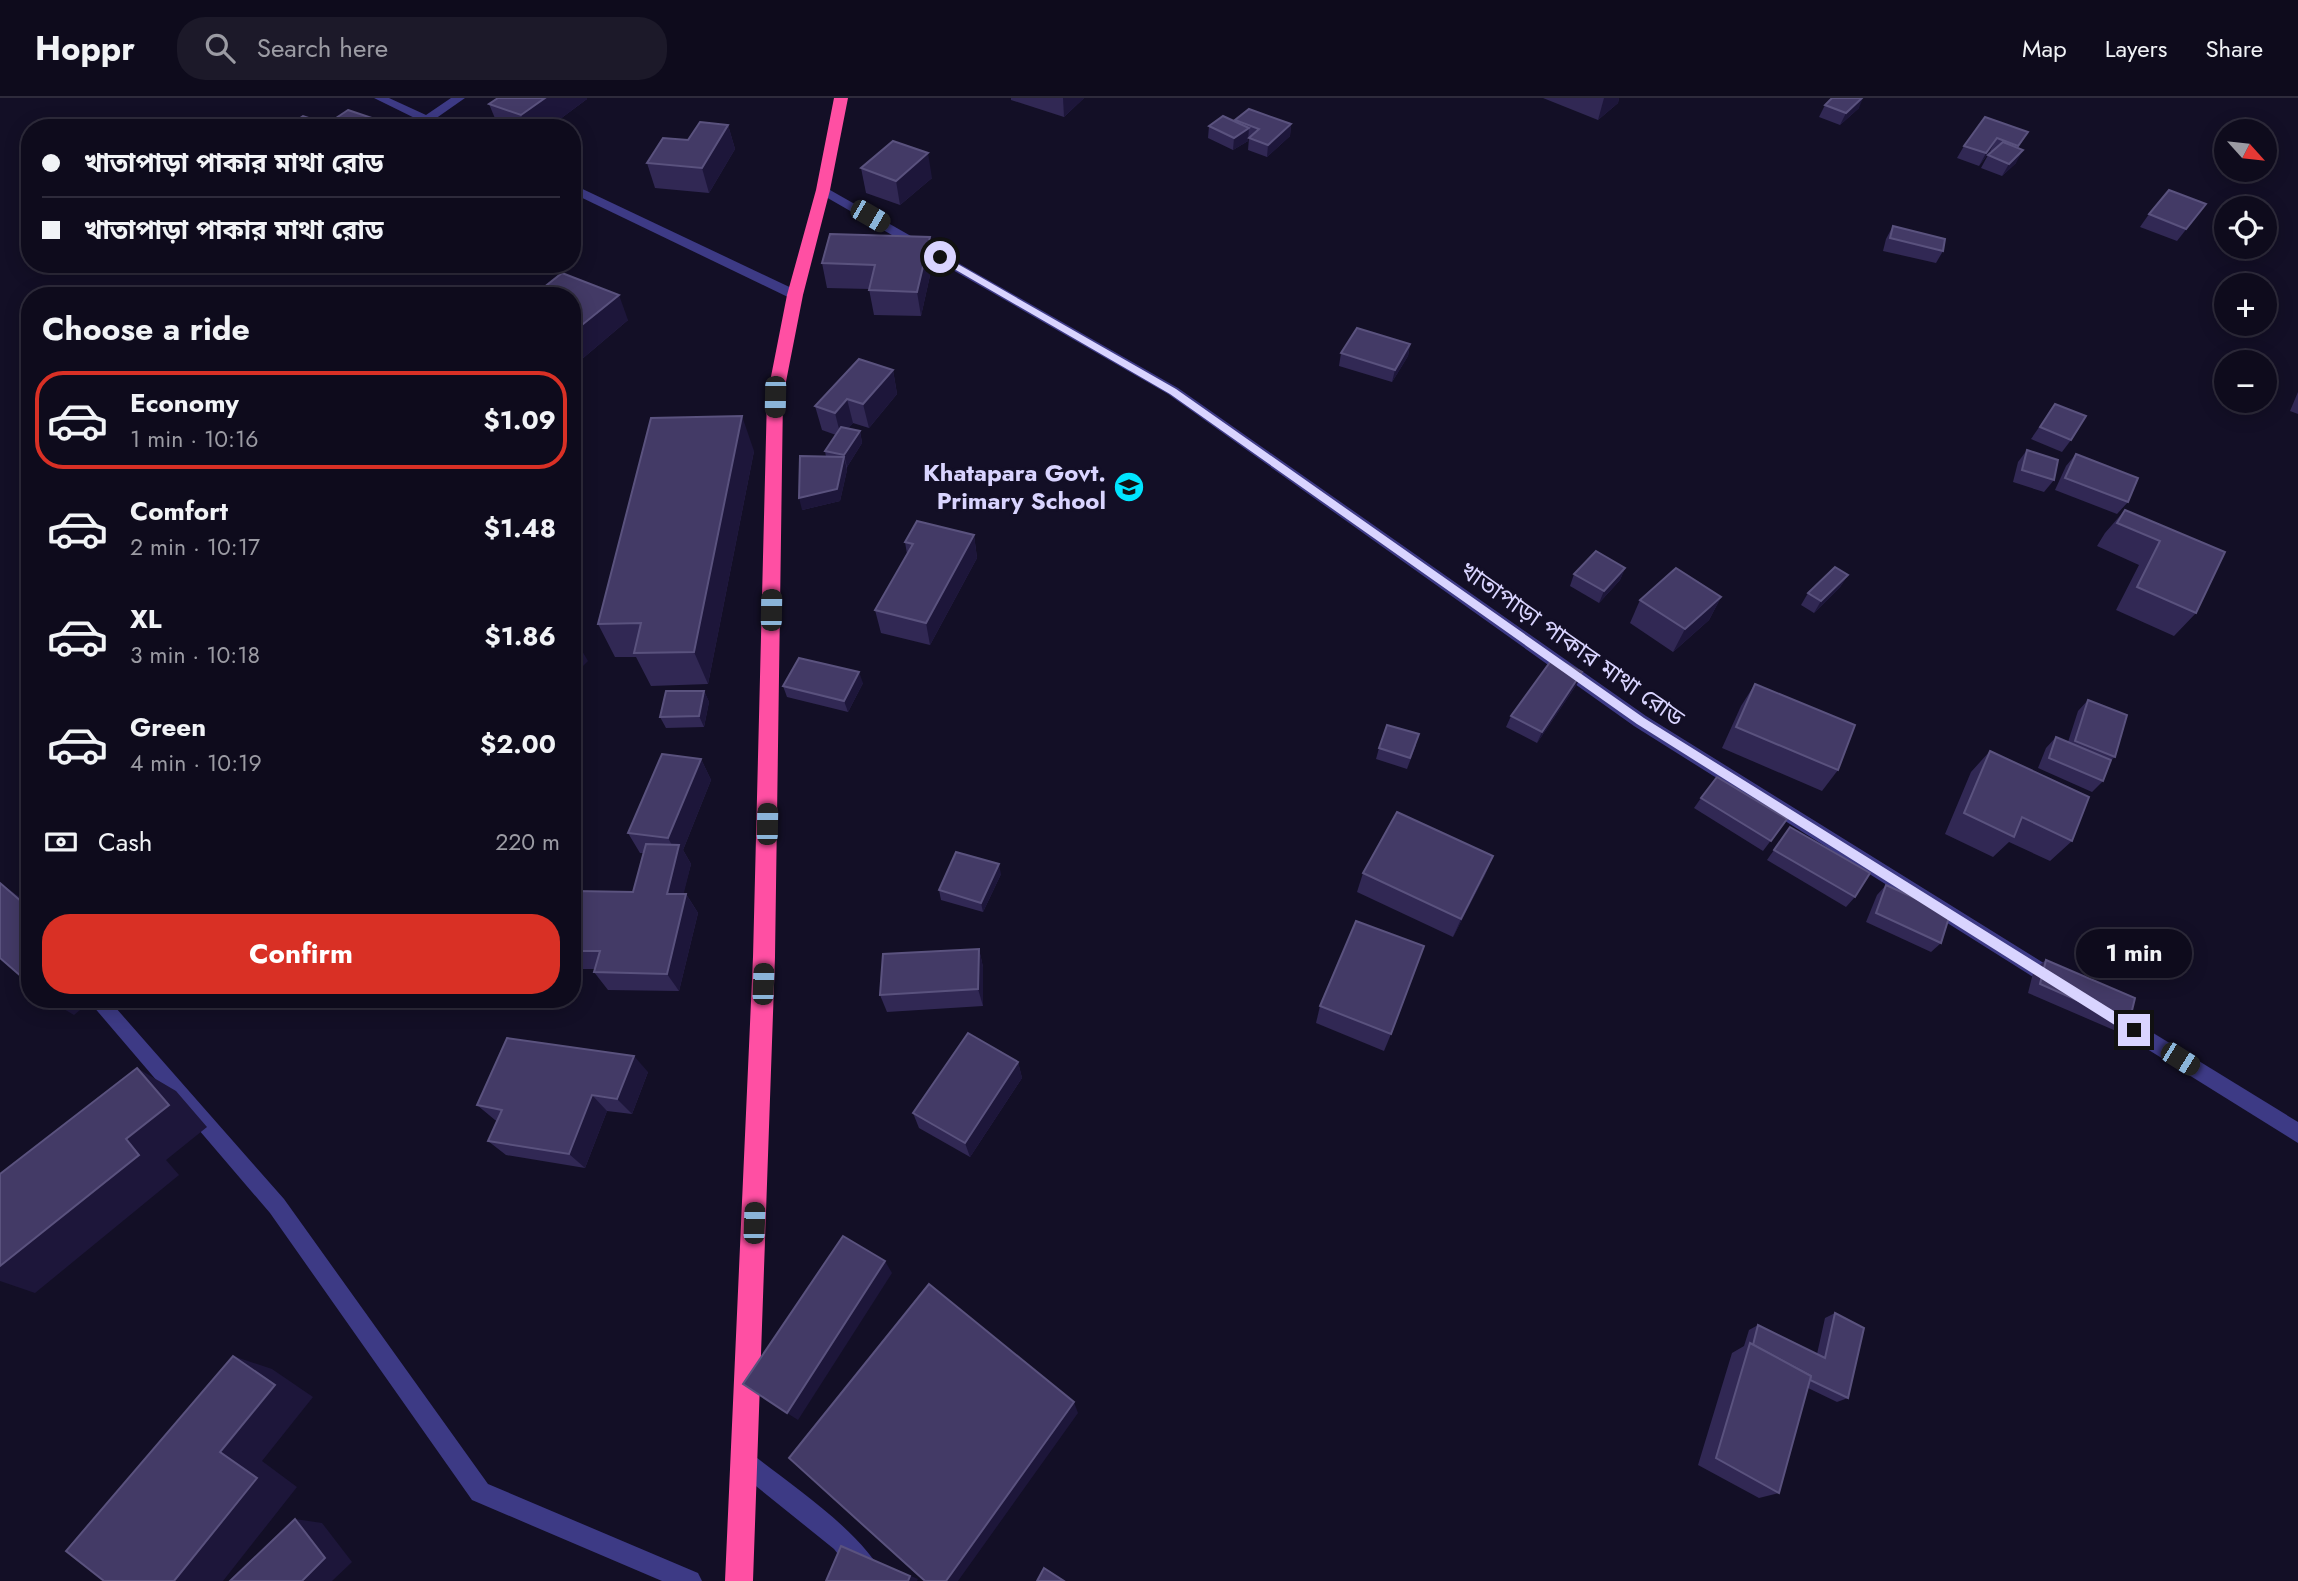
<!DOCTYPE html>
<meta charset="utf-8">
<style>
:root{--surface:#0e0b1c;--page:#1c1929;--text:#f1f3f6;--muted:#9b9ba3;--line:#2e2b3b;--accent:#d93025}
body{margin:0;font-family:Jost,"Noto Sans Bengali",sans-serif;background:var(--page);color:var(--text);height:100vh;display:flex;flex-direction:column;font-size:26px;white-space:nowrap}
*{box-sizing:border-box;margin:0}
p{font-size:23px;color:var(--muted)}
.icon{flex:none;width:38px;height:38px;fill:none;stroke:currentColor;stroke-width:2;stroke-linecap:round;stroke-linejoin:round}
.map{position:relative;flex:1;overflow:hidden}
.drawer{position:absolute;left:21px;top:189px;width:560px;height:721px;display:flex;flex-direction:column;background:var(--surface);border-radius:28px;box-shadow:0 4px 18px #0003,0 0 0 2px var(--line)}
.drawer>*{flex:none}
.guide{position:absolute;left:21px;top:21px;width:560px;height:154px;border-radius:28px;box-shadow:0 4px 18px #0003,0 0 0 2px var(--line);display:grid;align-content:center;height:154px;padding:0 21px;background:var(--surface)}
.needle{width:46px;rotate:117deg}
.fabs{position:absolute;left:2214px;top:21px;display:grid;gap:14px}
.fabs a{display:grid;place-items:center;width:63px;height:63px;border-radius:50%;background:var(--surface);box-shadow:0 4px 18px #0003,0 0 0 2px var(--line);font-size:35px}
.end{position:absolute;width:32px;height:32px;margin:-16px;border:9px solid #d9d4ff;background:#111;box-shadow:0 0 0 4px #111}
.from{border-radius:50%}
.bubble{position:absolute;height:49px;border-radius:24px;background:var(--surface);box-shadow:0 4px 18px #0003,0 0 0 2px var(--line);font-size:23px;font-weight:700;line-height:49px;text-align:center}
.car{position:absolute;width:21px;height:42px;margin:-21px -10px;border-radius:9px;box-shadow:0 0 5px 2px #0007;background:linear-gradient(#222 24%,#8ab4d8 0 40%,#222 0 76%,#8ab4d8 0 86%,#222 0)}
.guide b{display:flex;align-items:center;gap:24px;height:66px;font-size:26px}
.guide b+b{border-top:2px solid var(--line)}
.guide i{width:18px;height:18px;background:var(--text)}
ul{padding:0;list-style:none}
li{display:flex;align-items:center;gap:21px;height:98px;margin:0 14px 10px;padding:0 7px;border:4px solid transparent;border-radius:28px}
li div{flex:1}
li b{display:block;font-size:26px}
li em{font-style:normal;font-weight:700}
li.on{border-color:var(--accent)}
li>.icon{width:63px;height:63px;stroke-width:1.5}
h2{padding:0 21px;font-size:32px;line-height:84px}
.pay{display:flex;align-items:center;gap:18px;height:77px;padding:0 21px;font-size:26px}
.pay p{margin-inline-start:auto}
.cta{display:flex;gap:14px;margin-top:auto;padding:14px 21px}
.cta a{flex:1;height:80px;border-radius:28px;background:var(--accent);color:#fff;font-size:28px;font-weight:700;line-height:80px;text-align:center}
header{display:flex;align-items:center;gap:42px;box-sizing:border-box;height:98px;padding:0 35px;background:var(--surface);border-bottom:2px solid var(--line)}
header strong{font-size:33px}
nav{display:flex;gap:38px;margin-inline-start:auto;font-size:24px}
.search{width:490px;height:63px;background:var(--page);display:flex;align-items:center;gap:18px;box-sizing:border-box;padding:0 24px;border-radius:28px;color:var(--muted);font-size:26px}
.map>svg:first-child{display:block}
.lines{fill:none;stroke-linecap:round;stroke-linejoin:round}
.lane{fill:#3d3a85;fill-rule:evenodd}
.street{fill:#3d3a85;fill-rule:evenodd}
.highway{fill:#ff4fa3;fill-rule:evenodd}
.wall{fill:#312854}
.shaded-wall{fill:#1d163a}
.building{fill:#433a66;stroke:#5a527e;stroke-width:2}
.route{fill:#d9d4ff}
.labels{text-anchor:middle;stroke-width:6;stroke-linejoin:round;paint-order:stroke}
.poi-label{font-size:24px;font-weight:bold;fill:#d9d4ff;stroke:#130f26;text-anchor:end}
.street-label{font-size:24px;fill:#d9d4ff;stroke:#130f26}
</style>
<header>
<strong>Hoppr</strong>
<div class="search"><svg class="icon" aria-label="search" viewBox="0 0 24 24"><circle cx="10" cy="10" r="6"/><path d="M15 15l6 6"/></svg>Search here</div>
<nav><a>Map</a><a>Layers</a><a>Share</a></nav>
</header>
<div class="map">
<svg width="2298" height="1483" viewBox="0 0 2298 1483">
<rect width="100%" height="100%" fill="#130f26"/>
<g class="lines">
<!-- lane -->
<g class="lane">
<polygon points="374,0 389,0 426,17 451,0 465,0 435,21 451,30 435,30"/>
<polygon points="572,86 800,194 801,197 800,200 790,200 572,95"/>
<polygon points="87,901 108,901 284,1101 488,1386 698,1475 702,1483 662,1483 472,1402 270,1115"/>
</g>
<!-- street -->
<g class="street">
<polygon points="823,88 1178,290 1646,618 2063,877 2065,883 2063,889 2056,891 2049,889 1634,628 1168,296 819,95 817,92"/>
<polygon points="2106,906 2298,1024 2298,1045 2099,921 2097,915 2099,909"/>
<path d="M744,1353L752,1356C792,1388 866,1436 886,1483H859L834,1451L736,1372L733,1364L736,1356Z"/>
</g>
<!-- highway -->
<polygon class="highway" points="834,0 848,0 830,92 803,197 783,299 775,859 753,1483 725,1483 753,859 767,299 787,197 816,92"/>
</g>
<!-- wall -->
<g class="wall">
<polygon points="498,0 587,0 587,1 548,30 499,30 489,6"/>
<polygon points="1011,0 1084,0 1064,19 1011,2"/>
<polygon points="1543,0 1619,0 1618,5 1598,22"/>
<polygon points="1825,7 1859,10 1840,27 1819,19"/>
<polygon points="1235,22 1291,26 1290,38 1267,59 1248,52 1249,40 1248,40 1248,43 1233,52 1208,40 1209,28 1235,24"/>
<polygon points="728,27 735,51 709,95 655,90 647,65"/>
<polygon points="2028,34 2018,50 2016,65 2002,78 1981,70 1988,57 1992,54 1990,53 1979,68 1957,60 1964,48"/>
<polygon points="861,70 932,80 900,107 866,95"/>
<polygon points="2206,106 2177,143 2140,129 2149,116"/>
<polygon points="1893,128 1943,153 1936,165 1883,153 1886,141"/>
<polygon points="933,164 921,218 874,217 869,191 827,190 822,165"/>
<polygon points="431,166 448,166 441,171"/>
<polygon points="572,198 628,222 582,261 572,257"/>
<polygon points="1410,246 1408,258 1392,284 1339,268 1341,255"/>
<polygon points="893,272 897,296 869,330 853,325 848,330 860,333 862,345 847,369 847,372 840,403 802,412 826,359 825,353 836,337 822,332 815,308"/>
<polygon points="2298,294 2298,316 2290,313"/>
<polygon points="2055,306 2071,342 2062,354 2031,341"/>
<polygon points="2027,352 2054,382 2044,394 2013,384 2018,364"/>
<polygon points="754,353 708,586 651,588 636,559 615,559 598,526"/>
<polygon points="2076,356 2128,404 2117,416 2055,392 2066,368"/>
<polygon points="2125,412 2225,454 2196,515 2174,538 2116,512 2139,467 2097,448 2105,435"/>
<polygon points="974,437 977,460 930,547 881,535 875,512 907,456 905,444"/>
<polygon points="1625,470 1620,482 1599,505 1570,488 1574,476"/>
<polygon points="1848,477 1840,489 1814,515 1801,507 1808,495"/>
<polygon points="1721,499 1709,522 1673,554 1630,525 1640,502"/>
<polygon points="1582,574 1577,586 1537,645 1506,629 1511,618"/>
<polygon points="863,585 848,614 787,599 783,588"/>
<polygon points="1755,586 1838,672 1822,693 1722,650 1741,608"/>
<polygon points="704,593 709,604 704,629 666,630 660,619"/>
<polygon points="2088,602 2115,659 2110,663 2103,683 2092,694 2038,670 2046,650 2056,639 2068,644 2078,613"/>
<polygon points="1416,647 1407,671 1376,661 1379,650"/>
<polygon points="1990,653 2072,743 2050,763 2009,744 1993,759 1945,736 1971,674"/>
<polygon points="701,661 711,682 683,752 691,766 683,796 686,796 698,815 679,893 608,892 594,874 595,871 574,871 572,869 572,807 633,794 643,755 640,755 628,735"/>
<polygon points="1701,700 1787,721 1763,753 1694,710"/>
<polygon points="1790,729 1855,799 1846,809 1767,762"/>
<polygon points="1493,758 1485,777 1453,839 1357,794 1363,775"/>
<polygon points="1001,776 983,814 941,802 939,792"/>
<polygon points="1886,787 1941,845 1931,854 1866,824 1877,797"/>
<polygon points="979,851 983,869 983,908 887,914 880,897"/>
<polygon points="2046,862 2129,925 2116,933 2028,895 2034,871"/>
<polygon points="1320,908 1391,936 1384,953 1316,925"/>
<polygon points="1018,964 1022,980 970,1059 919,1030 913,1015"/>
<polygon points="648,974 632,1016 607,1013 585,1070 506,1057 488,1043 497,1023 495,1022 477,1007"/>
<polygon points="1835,1215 1848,1300 1837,1304 1808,1290 1779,1395 1759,1400 1698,1367 1732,1255 1744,1248 1749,1232 1758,1227 1817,1256 1825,1220"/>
</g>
<!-- shaded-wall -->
<g class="shaded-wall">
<polygon points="545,0 587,0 587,1 548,30 526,30 521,17"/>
<polygon points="1063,0 1084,0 1064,19"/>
<polygon points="1604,0 1619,0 1618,5 1598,22"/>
<polygon points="1862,0 1863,0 1859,10 1840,27 1846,15"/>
<polygon points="372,20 377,30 357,30"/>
<polygon points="1291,26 1290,38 1267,59 1268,47"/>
<polygon points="728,27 735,51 709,95 702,70"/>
<polygon points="1249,30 1248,43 1233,52 1234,40"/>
<polygon points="1997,40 1990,53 1979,68 1986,55"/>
<polygon points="2023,52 2016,65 2002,78 2009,66"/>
<polygon points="928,55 932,80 900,107 896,83"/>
<polygon points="930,139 933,164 921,218 917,194"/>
<polygon points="439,166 448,166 441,171"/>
<polygon points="619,197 628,222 582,261 572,240 572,235"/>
<polygon points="1410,246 1408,258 1392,284 1395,272"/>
<polygon points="893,272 897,296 869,330 863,306"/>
<polygon points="847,301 853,325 841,339 835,315"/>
<polygon points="742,318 754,353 708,586 694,554"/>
<polygon points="860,333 862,345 847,369 844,357"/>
<polygon points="844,359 847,372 840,403 802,412 799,400"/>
<polygon points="974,437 977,460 930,547 926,525"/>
<polygon points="1625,470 1620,482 1599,505 1604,493"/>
<polygon points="1848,477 1840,489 1814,515 1821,503"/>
<polygon points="1721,499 1709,522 1673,554 1685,531"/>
<polygon points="572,536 588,563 572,579"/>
<polygon points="859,574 863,585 848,614 844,603"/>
<polygon points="1582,574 1577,586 1537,645 1542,634"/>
<polygon points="704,593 709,604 704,629 699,618"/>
<polygon points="701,661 711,682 683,752 691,766 679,815 667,796 677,756 668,740"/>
<polygon points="1493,758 1485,777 1453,839 1461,821"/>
<polygon points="999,766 1001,776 983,814 981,805"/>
<polygon points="0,785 30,806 30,811"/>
<polygon points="686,796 698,815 679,893 667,876"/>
<polygon points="979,851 983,869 983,908 978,891"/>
<polygon points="47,901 93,901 74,917"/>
<polygon points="634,958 648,974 632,1016 617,1001"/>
<polygon points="1018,964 1022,980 970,1059 965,1045"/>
<polygon points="137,970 176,993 207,1029 166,1062 179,1077 35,1195 0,1183 0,1168 126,1041"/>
<polygon points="592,997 607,1013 585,1070 569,1056"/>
<polygon points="885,1163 892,1175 798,1322 787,1315"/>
<polygon points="233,1258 272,1271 313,1299 262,1363 297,1389 223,1483 174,1483 220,1354"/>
<polygon points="1074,1304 1078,1315 958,1483 946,1483"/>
<polygon points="295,1421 322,1425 352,1464 332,1483 302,1483"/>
<polygon points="851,1452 918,1481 917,1483 908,1483"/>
</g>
<!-- building -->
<g class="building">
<polygon points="498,0 545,0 521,17 489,6"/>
<polygon points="1832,0 1862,0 1846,15 1825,7"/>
<polygon points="1249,11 1291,26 1268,47 1249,40 1259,31 1235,22"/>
<polygon points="348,12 372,20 357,30 286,30 303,18 327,26"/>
<polygon points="1223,18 1249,30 1234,40 1209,28"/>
<polygon points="1985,19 2028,34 2018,48 1997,40 1986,55 1964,48"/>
<polygon points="700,24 728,27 702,70 647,65 663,40 688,42"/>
<polygon points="893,43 928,55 896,83 861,70"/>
<polygon points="2003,44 2023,52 2009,66 1988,57"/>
<polygon points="2169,92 2206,106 2186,131 2149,116"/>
<polygon points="1893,128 1945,141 1943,153 1890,140"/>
<polygon points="830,136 930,139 917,194 869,192 875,167 822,165"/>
<polygon points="562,175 619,197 572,235 572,198 533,198"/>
<polygon points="1357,230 1410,246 1395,272 1341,255"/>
<polygon points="859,261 893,272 863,306 847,301 835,315 815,308"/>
<polygon points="2055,306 2086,318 2071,342 2040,329"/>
<polygon points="742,318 694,554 634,555 641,525 598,526 651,320"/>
<polygon points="841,329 860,333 844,357 825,353"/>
<polygon points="2027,352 2058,362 2054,382 2022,372"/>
<polygon points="2076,356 2138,380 2128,404 2065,380"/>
<polygon points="800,358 844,359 837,391 799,400"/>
<polygon points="2125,412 2225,454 2196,515 2137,489 2160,443 2117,425"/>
<polygon points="917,423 974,437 926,525 875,512 913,446 905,444"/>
<polygon points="1596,453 1625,470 1604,493 1574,476"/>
<polygon points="1835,469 1848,477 1821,503 1808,495"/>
<polygon points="1676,470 1721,499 1685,531 1640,502"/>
<polygon points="799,560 859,574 844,603 783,588"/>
<polygon points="1553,560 1582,574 1542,634 1511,618"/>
<polygon points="1755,586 1855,627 1838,672 1736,629"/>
<polygon points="666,593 704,593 699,618 660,619"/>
<polygon points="2088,602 2127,617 2115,659 2075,643"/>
<polygon points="1387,627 1419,636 1410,660 1379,650"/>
<polygon points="2056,639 2111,662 2103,683 2049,660"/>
<polygon points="1990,653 2089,699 2072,743 2022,719 2014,739 1964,715"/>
<polygon points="662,656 701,661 668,740 628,735"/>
<polygon points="1717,679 1787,721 1771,743 1701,700"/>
<polygon points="1397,714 1493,758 1461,821 1363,775"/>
<polygon points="1790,729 1870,775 1855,799 1774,752"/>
<polygon points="646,746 679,747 667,796 686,796 667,876 594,874 600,853 572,853 572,807 576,793 633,794"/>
<polygon points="956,754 999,766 981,805 939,792"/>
<polygon points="0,785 30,811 30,886 0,860"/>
<polygon points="1886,787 1950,816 1941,845 1876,815"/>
<polygon points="1356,823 1424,848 1391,936 1320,908"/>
<polygon points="979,851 978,891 880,897 883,856"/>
<polygon points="2046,862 2135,900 2129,925 2040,886"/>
<polygon points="968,935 1018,964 965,1045 913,1015"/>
<polygon points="507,940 634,958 617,1001 592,997 569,1056 488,1043 502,1012 477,1007"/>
<polygon points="137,970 169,1007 126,1041 139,1057 0,1168 0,1076"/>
<polygon points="843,1138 885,1163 787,1315 743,1286"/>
<polygon points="929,1186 1074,1304 946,1483 925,1483 789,1360"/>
<polygon points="1835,1215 1864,1230 1848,1300 1810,1282 1811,1278 1753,1247 1758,1227 1825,1260"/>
<polygon points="1750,1245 1811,1278 1779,1395 1716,1360"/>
<polygon points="233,1258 275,1287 220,1354 257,1380 174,1483 104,1483 66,1453"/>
<polygon points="295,1421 325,1460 302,1483 230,1483"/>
<polygon points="841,1448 910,1478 908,1483 826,1483"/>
<polygon points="1044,1470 1064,1483 1037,1483"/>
</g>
<!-- route -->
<polygon class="route" points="937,157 942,157 1176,291 1644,620 2138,928 2138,936 2129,936 1637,626 1170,296 937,161"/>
<!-- icons -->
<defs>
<g id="school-disc" transform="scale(1.575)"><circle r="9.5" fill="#00e5ff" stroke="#130f26"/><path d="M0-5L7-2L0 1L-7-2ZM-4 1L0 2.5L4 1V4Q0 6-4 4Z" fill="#111"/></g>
</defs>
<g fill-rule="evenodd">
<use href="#school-disc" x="1129" y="389"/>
</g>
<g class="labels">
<!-- poi labels -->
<g class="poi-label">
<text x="1106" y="383">Khatapara Govt.<tspan x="1106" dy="28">Primary School</tspan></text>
</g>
<!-- street labels -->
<g class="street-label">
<text transform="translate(1572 546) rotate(35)" y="8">খাতাপাড়া পাকার মাথা রোড</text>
</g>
</g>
</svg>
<div class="fabs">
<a><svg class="needle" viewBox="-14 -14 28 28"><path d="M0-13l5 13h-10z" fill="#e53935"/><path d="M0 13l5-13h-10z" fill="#9b9ba3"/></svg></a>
<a><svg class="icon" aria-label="locate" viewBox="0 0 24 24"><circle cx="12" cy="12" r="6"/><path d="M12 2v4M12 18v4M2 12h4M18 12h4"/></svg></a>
<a>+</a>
<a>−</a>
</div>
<i class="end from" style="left:940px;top:159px"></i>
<i class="end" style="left:2134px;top:932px"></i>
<div class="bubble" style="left:2076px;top:831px;width:116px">1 min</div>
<i class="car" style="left:870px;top:118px;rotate:120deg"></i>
<i class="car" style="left:775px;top:299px;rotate:181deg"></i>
<i class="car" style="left:771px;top:512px;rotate:1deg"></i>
<i class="car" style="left:767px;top:726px;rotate:1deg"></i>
<i class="car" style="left:763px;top:886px;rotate:2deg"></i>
<i class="car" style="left:2180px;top:961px;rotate:122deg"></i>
<i class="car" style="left:754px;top:1125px;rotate:2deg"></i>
<div class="guide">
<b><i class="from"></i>খাতাপাড়া পাকার মাথা রোড</b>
<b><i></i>খাতাপাড়া পাকার মাথা রোড</b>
</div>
<section class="drawer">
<h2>Choose a ride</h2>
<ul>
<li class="on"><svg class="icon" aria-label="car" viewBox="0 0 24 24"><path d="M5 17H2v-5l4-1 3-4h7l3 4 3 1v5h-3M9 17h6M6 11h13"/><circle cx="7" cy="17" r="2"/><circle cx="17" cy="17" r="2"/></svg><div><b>Economy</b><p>1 min · 10:16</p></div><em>$1.09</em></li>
<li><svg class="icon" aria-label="car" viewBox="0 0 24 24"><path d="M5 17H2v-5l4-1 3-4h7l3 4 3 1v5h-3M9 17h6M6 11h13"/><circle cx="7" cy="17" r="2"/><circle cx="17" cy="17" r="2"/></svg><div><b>Comfort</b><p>2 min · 10:17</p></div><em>$1.48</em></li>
<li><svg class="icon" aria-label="car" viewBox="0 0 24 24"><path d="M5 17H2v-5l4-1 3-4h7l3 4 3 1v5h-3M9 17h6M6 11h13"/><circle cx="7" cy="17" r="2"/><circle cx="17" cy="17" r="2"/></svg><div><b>XL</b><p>3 min · 10:18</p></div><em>$1.86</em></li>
<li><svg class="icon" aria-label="car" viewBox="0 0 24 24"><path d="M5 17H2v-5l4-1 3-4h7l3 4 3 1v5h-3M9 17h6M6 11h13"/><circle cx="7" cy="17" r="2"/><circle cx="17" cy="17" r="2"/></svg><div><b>Green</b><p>4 min · 10:19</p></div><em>$2.00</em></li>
</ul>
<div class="pay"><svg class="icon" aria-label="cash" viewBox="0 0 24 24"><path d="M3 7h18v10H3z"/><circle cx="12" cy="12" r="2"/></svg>Cash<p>220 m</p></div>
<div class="cta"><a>Confirm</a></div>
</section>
</div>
